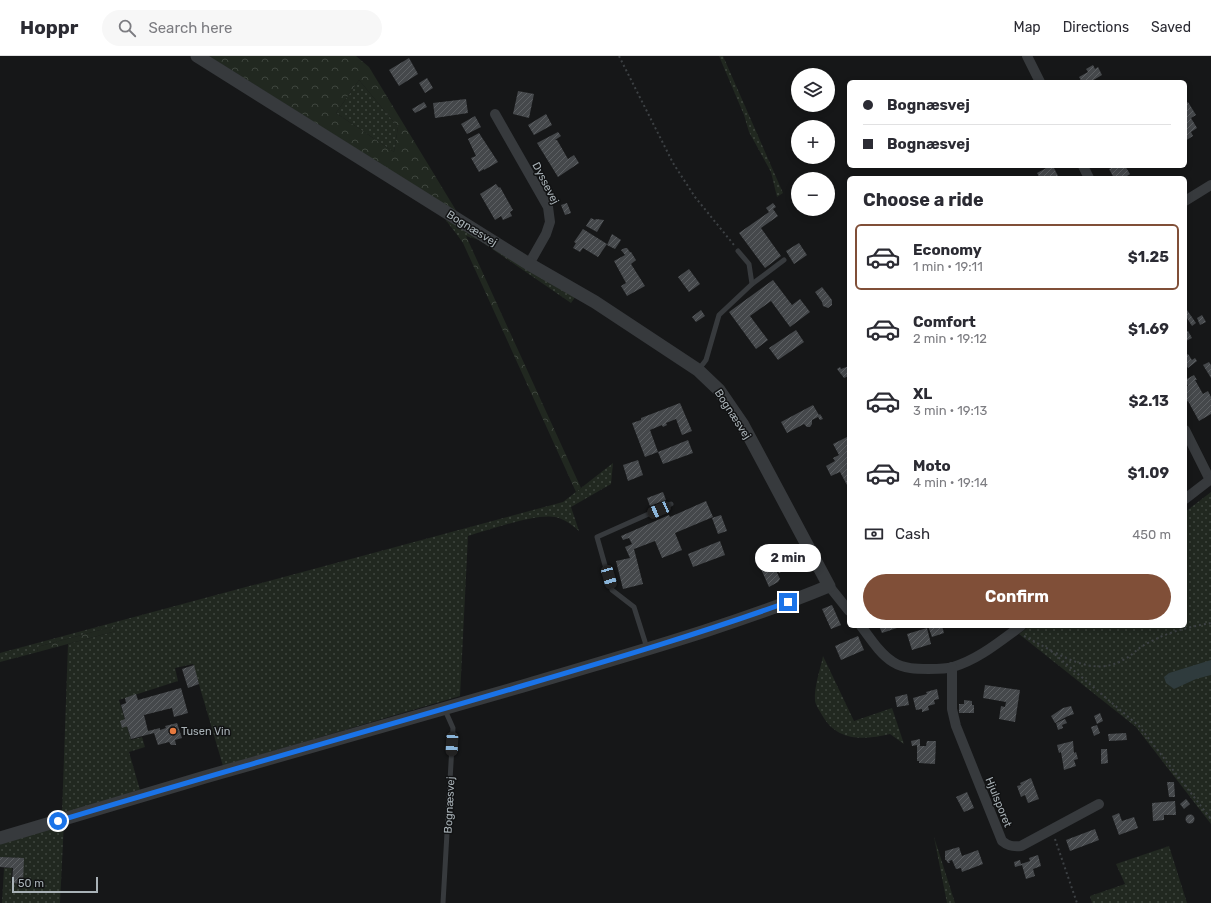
<!DOCTYPE html>
<meta charset="utf-8">
<style>
:root{--surface:#fff;--page:#f7f7f7;--text:#2b2b33;--muted:#7c7c81;--line:#e1e1e2;--accent:#804f38}
body{margin:0;font-family:Rubik,sans-serif;background:var(--page);color:var(--text);height:100vh;display:flex;flex-direction:column;font-size:15px;white-space:nowrap}
*{box-sizing:border-box;margin:0}
p{font-size:13px;color:var(--muted)}
.icon{flex:none;width:22px;height:22px;fill:none;stroke:currentColor;stroke-width:2;stroke-linecap:round;stroke-linejoin:round}
.map{position:relative;flex:1;overflow:hidden}
.panel{position:absolute;left:847px;top:120px;width:340px;height:452px;display:flex;flex-direction:column;background:var(--surface);border-radius:6px;box-shadow:0 2px 6px #0003}
.panel>*{flex:none}
.guide{position:absolute;left:847px;top:24px;width:340px;height:88px;border-radius:6px;box-shadow:0 2px 6px #0003;display:grid;align-content:center;height:88px;padding:0 16px;background:var(--surface)}
.controls{position:absolute;left:791px;top:12px;display:grid;gap:8px}
.controls a{display:grid;place-items:center;width:44px;height:44px;border-radius:50%;background:var(--surface);box-shadow:0 2px 6px #0003;font-size:20px}
.scale{position:absolute;left:12px;bottom:10px;width:86px;box-sizing:border-box;padding-left:4px;border:2px solid #a9b2b7;border-top:0;font-size:11px;line-height:14px;white-space:nowrap;color:#a9b2b7;-webkit-text-stroke:3px #111213;paint-order:stroke}
.end{position:absolute;width:18px;height:18px;margin:-9px;border:5px solid #1a73e8;background:#fff;box-shadow:0 0 0 2px #fff}
.from{border-radius:50%}
.bubble{position:absolute;height:28px;border-radius:14px;background:var(--surface);box-shadow:0 2px 6px #0003;font-size:13px;font-weight:700;line-height:28px;text-align:center}
.car{position:absolute;width:12px;height:24px;margin:-12px -6px;border-radius:5px;box-shadow:0 0 3px 1px #0007;background:linear-gradient(#222 24%,#8ab4d8 0 40%,#222 0 76%,#8ab4d8 0 86%,#222 0)}
.guide b{display:flex;align-items:center;gap:14px;height:38px;font-size:15px}
.guide b+b{border-top:1px solid var(--line)}
.guide i{width:10px;height:10px;background:var(--text)}
ul{padding:0;list-style:none}
li{display:flex;align-items:center;gap:12px;height:66px;margin:0 8px 6px;padding:0 8px;border:2px solid transparent;border-radius:6px}
li div{flex:1}
li b{display:block;font-size:15px}
li em{font-style:normal;font-weight:700}
li.on{border-color:var(--accent)}
li>.icon{width:36px;height:36px;stroke-width:1.5}
h2{padding:0 16px;font-size:18px;line-height:48px}
.pay{display:flex;align-items:center;gap:10px;height:44px;padding:0 16px;font-size:15px}
.pay p{margin-inline-start:auto}
.primary-button{display:flex;gap:8px;margin-top:auto;padding:8px 16px}
.primary-button a{flex:1;height:46px;border-radius:24px;background:var(--accent);color:#fff;font-size:16px;font-weight:700;line-height:46px;text-align:center}
header{display:flex;align-items:center;gap:24px;box-sizing:border-box;height:56px;padding:0 20px;background:var(--surface);border-bottom:1px solid var(--line)}
header strong{font-size:19px}
nav{display:flex;gap:22px;margin-inline-start:auto;font-size:14px}
.search{width:280px;height:36px;background:var(--page);display:flex;align-items:center;gap:10px;box-sizing:border-box;padding:0 14px;border-radius:22px;color:var(--muted);font-size:15px}
.map>svg:first-child{display:block}
.grass{fill:url(#grass-dots)}
.forest{fill:url(#forest-crowns);fill-rule:evenodd}
.water{fill:#2f3b3d}
.building{fill:url(#building-hatch)}
.lines{fill:none;stroke-linecap:round;stroke-linejoin:round}
.path{stroke:#3d4144;stroke-width:2;stroke-dasharray:2 3;stroke-linecap:butt}
.service{stroke:#373a3d;stroke-width:5}
.minor{stroke:#373a3d;stroke-width:10}
.tertiary{stroke:#373a3d;stroke-width:13}
.route{stroke:#1a73e8;stroke-width:5}
.poi-dot{fill:#e77a3f;stroke:#111213;stroke-width:1.5}
.labels{text-anchor:middle;stroke-width:3;stroke-linejoin:round;paint-order:stroke}
.street-label{font-size:11px;fill:#a9b2b7;stroke:#111213}
.poi-label{font-size:11px;fill:#a9b2b7;stroke:#111213;text-anchor:start}
</style>
<header>
<strong>Hoppr</strong>
<div class="search"><svg class="icon" aria-label="search" viewBox="0 0 24 24"><circle cx="10" cy="10" r="6"/><path d="M15 15l6 6"/></svg>Search here</div>
<nav><a>Map</a><a>Directions</a><a>Saved</a></nav>
</header>
<div class="map">
<svg width="1211" height="847" viewBox="0 0 1211 847">
<defs>
<pattern id="grass-dots" width="8" height="8" patternUnits="userSpaceOnUse"><rect width="8" height="8" fill="#212820"/><path d="M2 2h.1M6 6h.1" fill="none" stroke="#3e453e" stroke-width="1.8" stroke-linecap="round"/></pattern>
<pattern id="forest-crowns" width="20" height="18" patternUnits="userSpaceOnUse"><rect width="20" height="18" fill="#212820"/><path d="M2 6a3 3 0 1 1 6 0M12 15a3 3 0 1 1 6 0" fill="none" stroke="#3e453e"/></pattern>
<pattern id="building-hatch" width="6" height="6" patternUnits="userSpaceOnUse"><rect width="6" height="6" fill="#45484b"/><path d="M-1 1l2-2M0 6l6-6M5 7l2-2" fill="none" stroke="#5d6063"/></pattern>
</defs>
<rect width="100%" height="100%" fill="#161718"/>
<!-- grass -->
<g class="grass">
<polygon points="719,0 723,0 783,137 777,141 771,116 749,76 744,59"/>
<polygon points="359,24 398,71 394,96 336,57"/>
<polygon points="445,163 576,240 571,247 479,184 466,180 458,180"/>
<path d="M613,407L611,428L571,451L579,475C572,469 565,463 555,461C536,457 489,474 468,480L460,640L223,710L193,608L175,612L178,625L119,644L131,684L142,681L145,691L129,696L140,734L62,758L68,588L116,575L115,570L37,591L38,596L0,606V597L563,446Z"/>
<polygon points="1211,436 1211,768 1136,671 1019,578 1030,570 1185,570 1185,456"/>
<path d="M823,600L854,665L892,652L904,688L890,678C864,684 837,686 822,659C820,655 816,650 815,645C814,630 820,615 823,600Z"/>
<polygon points="64,766 60,847 2,847 4,812 12,812 11,827 22,828 23,802 0,801 0,786"/>
<polygon points="934,781 955,847 947,847"/>
<polygon points="1169,790 1187,847 1092,847 1090,840 1125,828 1116,808"/>
</g>
<!-- forest -->
<g class="forest">
<path d="M209,0H356L369,11L457,156ZM359,24L398,71L394,96L336,57Z"/>
<polygon points="458,180 466,180 581,432 576,436 463,187"/>
<polygon points="115,570 116,575 38,596 37,591"/>
</g>
<!-- water -->
<polygon class="water" points="1211,604 1211,619 1196,623 1174,633 1166,627 1164,621 1169,617"/>
<!-- building -->
<g class="building">
<polygon points="409,2 418,18 399,30 389,14"/>
<polygon points="1093,9 1095,13 1098,11 1102,19 1090,26 1082,26 1079,21 1088,16 1086,13"/>
<polygon points="427,22 433,32 425,37 419,27"/>
<polygon points="518,35 534,38 529,62 513,58"/>
<polygon points="466,43 468,57 435,62 433,47"/>
<polygon points="424,46 427,51 415,57 412,53"/>
<polygon points="1188,46 1196,59 1191,62 1197,72 1191,76 1193,80 1185,85 1185,48"/>
<polygon points="546,58 552,69 534,79 528,69"/>
<polygon points="475,60 481,71 467,78 461,68"/>
<polygon points="558,76 561,80 555,84 557,84 568,103 574,99 579,107 558,121 537,87"/>
<polygon points="479,77 498,106 484,114 484,113 479,116 471,102 476,100 468,83"/>
<polygon points="1050,110 1053,110 1058,120 1055,122 1040,122 1037,117"/>
<polygon points="1116,110 1125,110 1130,118 1124,122 1114,122 1109,113"/>
<polygon points="496,128 499,132 500,131 513,154 510,156 512,160 503,164 501,160 495,164 480,138"/>
<polygon points="567,147 571,157 565,159 561,149"/>
<polygon points="773,147 776,151 773,153 778,160 761,172 781,200 765,212 739,177 769,156 766,152"/>
<polygon points="591,162 595,164 596,163 604,164 597,176 586,170"/>
<polygon points="583,173 607,188 598,201 583,192 580,196 573,192 576,187 574,186"/>
<polygon points="612,178 621,184 615,193 607,189"/>
<polygon points="799,187 807,199 794,208 786,195"/>
<polygon points="625,192 627,192 630,196 631,196 636,204 631,208 645,230 627,240 621,230 626,227 614,205 625,199 621,194"/>
<polygon points="689,213 700,228 689,236 678,221"/>
<polygon points="773,224 792,249 800,243 810,256 790,271 771,245 750,260 768,284 756,293 729,256"/>
<polygon points="822,231 832,244 832,249 828,252 823,250 822,246 815,236"/>
<polygon points="701,254 705,260 696,266 692,261"/>
<polygon points="1187,254 1196,267 1192,270 1185,259 1185,255"/>
<polygon points="1202,259 1206,266 1200,269 1197,262"/>
<polygon points="796,274 804,286 778,304 769,292"/>
<polygon points="1188,275 1192,282 1186,285 1185,276"/>
<polygon points="1188,298 1192,304 1195,302 1197,305 1188,312 1185,308 1185,300"/>
<polygon points="1209,306 1211,309 1211,322 1203,309"/>
<polygon points="849,310 849,313 847,314 849,320 844,322 837,313 840,311 841,313"/>
<polygon points="1194,319 1197,324 1195,324 1203,338 1208,335 1211,341 1211,358 1199,365 1188,345 1185,347 1185,332 1188,330 1185,324"/>
<polygon points="680,347 692,375 682,379 676,363 666,367 667,369 663,371 662,369 650,374 658,396 645,401 632,367 641,364 641,362"/>
<polygon points="813,349 819,359 820,358 823,363 820,364 818,361 812,364 812,368 810,371 807,371 804,368 787,377 781,366"/>
<polygon points="849,380 849,428 847,429 840,416 831,420 826,410 835,405 833,402 839,399 833,388"/>
<polygon points="688,384 693,397 663,408 658,396"/>
<polygon points="638,404 643,419 628,425 623,409"/>
<polygon points="663,436 666,444 650,450 647,442"/>
<polygon points="706,445 713,461 675,477 682,494 662,502 655,485 634,493 643,528 623,533 616,505 630,502 625,491 632,488 629,482 623,484 621,480 669,459 670,461"/>
<polygon points="721,459 727,475 718,478 712,462"/>
<polygon points="720,485 725,499 693,511 688,498"/>
<polygon points="803,493 808,503 779,517 776,512 775,512 780,523 778,526 769,531 761,513 764,512 762,506 779,499 781,503"/>
<polygon points="832,549 841,569 831,573 822,553"/>
<polygon points="879,570 903,570 882,577"/>
<polygon points="928,570 942,570 944,577 932,581"/>
<polygon points="927,572 931,588 912,594 907,578"/>
<polygon points="858,580 864,594 841,604 835,590"/>
<polygon points="194,609 199,628 188,632 182,613"/>
<polygon points="985,629 1020,634 1015,666 999,663 1001,650 1005,651 1006,646 983,642"/>
<polygon points="181,632 188,657 174,661 172,652 144,659 148,675 160,672 160,674 166,672 165,670 177,667 182,682 175,684 176,689 171,689 169,686 158,689 154,677 131,683 127,670 122,672 120,665 125,663 121,649 126,647 125,642 136,638 138,644"/>
<polygon points="937,633 939,643 934,644 935,648 928,650 929,654 922,656 922,653 916,654 913,642 927,638 926,636"/>
<polygon points="907,638 909,649 897,651 895,641"/>
<polygon points="964,644 972,645 972,649 974,649 974,657 959,657 959,648 964,648"/>
<polygon points="1071,650 1074,658 1068,660 1055,667 1051,660 1063,652"/>
<polygon points="1100,657 1103,665 1097,668 1094,660"/>
<polygon points="1065,663 1067,667 1062,669 1063,672 1058,674 1056,667"/>
<polygon points="1097,669 1100,677 1094,680 1091,671"/>
<polygon points="1126,677 1127,684 1109,685 1108,678"/>
<polygon points="920,683 920,690 926,690 927,685 936,685 935,708 919,707 919,705 917,705 917,689 912,690 911,685"/>
<polygon points="1073,685 1074,697 1076,696 1078,703 1074,704 1076,710 1064,714 1061,696 1059,697 1057,689"/>
<polygon points="1101,693 1107,693 1108,707 1101,708"/>
<polygon points="1031,722 1039,743 1028,747 1025,739 1021,741 1017,730 1021,729 1020,727"/>
<polygon points="1167,726 1174,726 1175,741 1169,741"/>
<polygon points="967,736 974,752 964,756 956,741"/>
<polygon points="1186,743 1190,748 1184,753 1180,748"/>
<polygon points="1175,745 1176,759 1164,759 1164,764 1153,765 1152,747"/>
<polygon points="1119,757 1122,765 1134,761 1138,772 1119,779 1112,760"/>
<circle cx="1190" cy="763" r="4.5"/>
<polygon points="1095,773 1099,784 1070,795 1066,784"/>
<polygon points="959,791 962,800 978,794 983,808 962,816 961,812 956,813 952,804 949,805 950,807 948,807 946,804 945,804 945,795"/>
<polygon points="1038,799 1041,810 1033,813 1035,820 1026,823 1022,809 1015,811 1014,806 1020,804 1021,808 1030,805 1029,802"/>
<polygon points="0,801 24,802 23,828 12,827 13,812 0,811"/>
</g>
<g class="lines">
<!-- path -->
<g class="path">
<polyline points="619,0 673,107 695,141 734,189"/>
<polyline points="1024,580 1052,595"/>
<polyline points="1051,595 1139,670 1211,763"/>
<path d="M1056,597C1077,608 1101,617 1123,604C1130,601 1135,595 1141,591C1147,587 1154,584 1160,581C1176,574 1194,570 1211,567"/>
<polyline points="1055,783 1077,847"/>
</g>
<!-- service -->
<g class="service">
<polyline points="752,228 784,204"/>
<polyline points="699,313 706,304 719,259 752,228 749,208 738,195"/>
<polyline points="647,592 634,551 612,534 597,481 671,448"/>
<polyline points="443,847 453,672 445,654"/>
</g>
<!-- minor -->
<g class="minor">
<polyline points="1027,0 1040,26"/>
<polyline points="495,58 548,151 550,166 546,178 529,208"/>
<polyline points="1083,110 1089,122"/>
<polyline points="1185,145 1211,129"/>
<polyline points="1185,374 1210,424"/>
<polyline points="1185,443 1211,423"/>
<polyline points="829,530 849,555"/>
<path d="M861,570C870,582 880,598 893,606C904,613 917,613 929,613C937,613 946,613 953,611C979,603 999,586 1021,570"/>
<path d="M952,611V653L956,670L1002,785C1008,790 1013,791 1021,790L1099,748"/>
</g>
<!-- tertiary -->
<path class="tertiary" d="M0,782C68,762 136,741 205,721C311,691 417,661 523,630C626,599 730,571 829,530L743,369L719,334L698,314L595,246L529,208L197,0"/>
</g>
<g class="lines">
<!-- route -->
<path class="route" d="M58,765C213,718 370,675 525,629C614,603 702,577 788,546"/>
</g>
<!-- markers -->
<circle class="poi-dot" cx="173" cy="675" r="4"/>
<g class="labels">
<!-- street labels -->
<g class="street-label">
<text transform="translate(546 127) rotate(63)" y="4">Dyssevej</text>
<text transform="translate(472 172) rotate(32)" y="4">Bognæsvej</text>
<text transform="translate(733 358) rotate(57)" y="4">Bognæsvej</text>
<text transform="translate(999 746) rotate(68)" y="4">Hjulsporet</text>
<text transform="translate(449 749) rotate(-87)" y="4">Bognæsvej</text>
</g>
<!-- poi labels -->
<g class="poi-label">
<text x="181" y="679">Tusen Vin</text>
</g>
</g>
</svg>
<div class="controls">
<a><svg class="icon" aria-label="layers" viewBox="0 0 24 24"><path d="M12 4l9 5-9 5-9-5zM3 14l9 5 9-5"/></svg></a>
<a>+</a>
<a>−</a>
</div>
<div class="scale">50 m</div>
<i class="end from" style="left:58px;top:765px"></i>
<i class="end" style="left:788px;top:546px"></i>
<div class="bubble" style="left:755px;top:488px;width:66px">2 min</div>
<i class="car" style="left:659px;top:454px;rotate:246deg"></i>
<i class="car" style="left:609px;top:521px;rotate:164deg"></i>
<i class="car" style="left:452px;top:688px;rotate:183deg"></i>
<div class="guide">
<b><i class="from"></i>Bognæsvej</b>
<b><i></i>Bognæsvej</b>
</div>
<section class="panel">
<h2>Choose a ride</h2>
<ul>
<li class="on"><svg class="icon" aria-label="car" viewBox="0 0 24 24"><path d="M5 17H2v-5l4-1 3-4h7l3 4 3 1v5h-3M9 17h6M6 11h13"/><circle cx="7" cy="17" r="2"/><circle cx="17" cy="17" r="2"/></svg><div><b>Economy</b><p>1 min · 19:11</p></div><em>$1.25</em></li>
<li><svg class="icon" aria-label="car" viewBox="0 0 24 24"><path d="M5 17H2v-5l4-1 3-4h7l3 4 3 1v5h-3M9 17h6M6 11h13"/><circle cx="7" cy="17" r="2"/><circle cx="17" cy="17" r="2"/></svg><div><b>Comfort</b><p>2 min · 19:12</p></div><em>$1.69</em></li>
<li><svg class="icon" aria-label="car" viewBox="0 0 24 24"><path d="M5 17H2v-5l4-1 3-4h7l3 4 3 1v5h-3M9 17h6M6 11h13"/><circle cx="7" cy="17" r="2"/><circle cx="17" cy="17" r="2"/></svg><div><b>XL</b><p>3 min · 19:13</p></div><em>$2.13</em></li>
<li><svg class="icon" aria-label="car" viewBox="0 0 24 24"><path d="M5 17H2v-5l4-1 3-4h7l3 4 3 1v5h-3M9 17h6M6 11h13"/><circle cx="7" cy="17" r="2"/><circle cx="17" cy="17" r="2"/></svg><div><b>Moto</b><p>4 min · 19:14</p></div><em>$1.09</em></li>
</ul>
<div class="pay"><svg class="icon" aria-label="cash" viewBox="0 0 24 24"><path d="M3 7h18v10H3z"/><circle cx="12" cy="12" r="2"/></svg>Cash<p>450 m</p></div>
<div class="primary-button"><a>Confirm</a></div>
</section>
</div>
